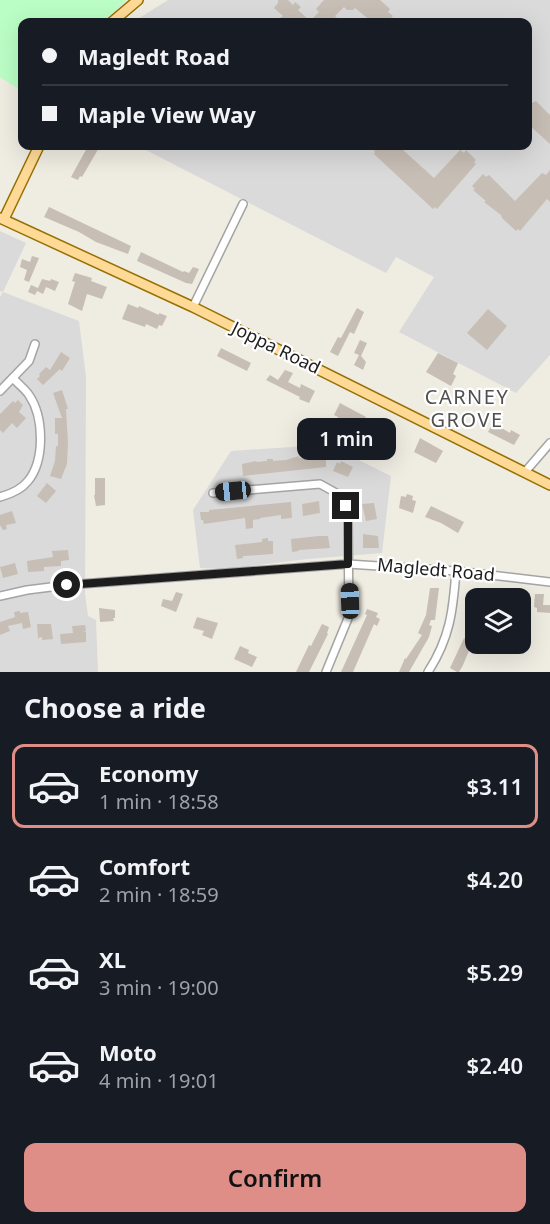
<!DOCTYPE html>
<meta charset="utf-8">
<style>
:root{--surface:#171b24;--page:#20242c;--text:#f1f3f6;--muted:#9ea1a6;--line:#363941;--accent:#df8d87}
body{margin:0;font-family:"Noto Sans",sans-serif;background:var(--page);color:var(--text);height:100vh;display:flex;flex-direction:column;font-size:22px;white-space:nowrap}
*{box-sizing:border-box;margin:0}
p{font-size:20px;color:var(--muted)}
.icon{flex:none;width:33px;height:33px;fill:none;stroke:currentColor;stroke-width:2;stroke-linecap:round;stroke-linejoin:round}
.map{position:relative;height:672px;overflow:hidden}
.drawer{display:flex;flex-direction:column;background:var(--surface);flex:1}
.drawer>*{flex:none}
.top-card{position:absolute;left:18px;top:18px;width:514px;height:132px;border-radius:12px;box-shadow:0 6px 24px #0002;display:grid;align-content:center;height:132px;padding:0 24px;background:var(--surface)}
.buttons{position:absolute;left:465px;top:588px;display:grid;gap:12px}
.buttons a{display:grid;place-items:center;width:66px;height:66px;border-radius:12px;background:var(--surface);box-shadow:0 6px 24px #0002;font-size:30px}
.end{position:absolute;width:27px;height:27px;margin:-14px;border:8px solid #1d1d1d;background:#fff;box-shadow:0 0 0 3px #fff}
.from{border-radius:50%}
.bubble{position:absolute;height:42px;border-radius:12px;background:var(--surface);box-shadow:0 6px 24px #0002;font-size:20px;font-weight:600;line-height:42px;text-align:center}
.car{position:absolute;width:18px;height:36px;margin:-18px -9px;border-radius:8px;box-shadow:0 0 4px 2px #0007;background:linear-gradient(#222 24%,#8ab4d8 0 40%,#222 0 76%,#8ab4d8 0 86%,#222 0)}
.top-card b{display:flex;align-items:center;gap:21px;height:57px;font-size:22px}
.top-card b+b{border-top:2px solid var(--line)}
.top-card i{width:15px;height:15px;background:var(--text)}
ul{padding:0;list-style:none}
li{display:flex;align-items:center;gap:18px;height:84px;margin:0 12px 9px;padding:0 12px;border:3px solid transparent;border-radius:12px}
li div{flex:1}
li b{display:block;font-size:22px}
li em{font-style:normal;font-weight:600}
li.selected{border-color:var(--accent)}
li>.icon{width:54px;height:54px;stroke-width:1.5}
h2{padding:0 24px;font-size:27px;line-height:72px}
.cta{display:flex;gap:12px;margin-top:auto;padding:12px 24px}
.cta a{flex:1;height:69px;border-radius:12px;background:var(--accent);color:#111;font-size:24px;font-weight:600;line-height:69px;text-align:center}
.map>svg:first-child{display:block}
.residential{fill:#dbdada}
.park{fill:#bafec5}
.building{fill:#c7beb5}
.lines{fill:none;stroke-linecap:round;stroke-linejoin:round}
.minor-casing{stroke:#a4a4a4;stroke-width:10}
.major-casing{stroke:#967000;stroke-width:12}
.minor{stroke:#fff;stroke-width:7}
.major{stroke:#ffda97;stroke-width:9}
.route{stroke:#1d1d1d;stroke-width:8}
.labels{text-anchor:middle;stroke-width:4.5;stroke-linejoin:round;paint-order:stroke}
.street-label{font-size:18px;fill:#1d1d1d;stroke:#fff}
.neighbourhood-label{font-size:20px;letter-spacing:1.5px;fill:#505050;stroke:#fff}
</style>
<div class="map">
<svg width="550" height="672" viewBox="0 0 550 672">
<rect width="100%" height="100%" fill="#efece2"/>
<!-- residential -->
<g class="residential">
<polygon points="168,0 550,0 550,355 516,393 399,332 434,277 396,257 386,273 138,146 528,146 528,22 133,22"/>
<polygon points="0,231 26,243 3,292 79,321 86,377 85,594 88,616 96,620 98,672 0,672 0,297 3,292 0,291"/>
<polygon points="318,440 391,476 382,553 308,559 225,569 200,568 193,510 231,451 306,446"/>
</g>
<!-- park -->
<polygon class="park" points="0,0 127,0 102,22 22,22 22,91 0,77"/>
<!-- building -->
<g class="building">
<polygon points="278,0 288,0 293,5 295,2 301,7 298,10 310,21 319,12 316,9 324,0 380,0 390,9 388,12 393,16 387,22 372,22 355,8 353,10 347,10 344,7 335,16 337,18 334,22 291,22 289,20 285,22 280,18 283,16 274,8 278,3"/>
<polygon points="528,100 532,103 536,101 550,115 550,144 528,124"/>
<polygon points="88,146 100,146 82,177 80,176 78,180 71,177"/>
<polygon points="375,146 407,146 403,150 434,178 460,150 464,153 466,150 476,160 474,162 476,164 437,209 435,207 433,209 374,154 375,152 373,148"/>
<polygon points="550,170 550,202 547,199 520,231 518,229 516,231 502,218 501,215 484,202 486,201 473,190 475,189 472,186 483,174 486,177 489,175 515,201 542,173 546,175"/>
<polygon points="49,207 131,246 128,254 96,242 79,232 44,217"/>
<polygon points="141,252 183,272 184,271 189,273 193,267 199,269 192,284 186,283 137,261"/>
<polygon points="32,256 39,258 29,282 24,280 27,270 20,267 22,259 30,262"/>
<polygon points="75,273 92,278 91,281 107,287 102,299 87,294 82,311 68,304 75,282 72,281"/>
<polygon points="42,279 50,281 51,279 59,282 55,291 46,287 43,294 37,291 35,295 28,292 31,285 38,288"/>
<polygon points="128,304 138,308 139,306 159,315 159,313 167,316 162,326 159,325 157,329 146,324 145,327 122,319"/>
<polygon points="357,308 364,312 354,334 350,332 338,356 330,352 338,337 341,338"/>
<polygon points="488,309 507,326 487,350 467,333"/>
<polygon points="360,340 367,343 361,356 366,362 363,370 354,365 359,355 354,353"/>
<polygon points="221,348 251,363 247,371 217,356"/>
<polygon points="61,352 70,358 62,371 60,369 43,385 37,379 40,376 39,374 46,367 50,370"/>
<polygon points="438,353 458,363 453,374 456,376 451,386 426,372"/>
<polygon points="285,370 293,373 288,382 300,388 301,384 315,391 309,403 299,399 300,397 266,380 270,375 278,380"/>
<polygon points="62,390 68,409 66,409 68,442 67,464 61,479 50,476 55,461 56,446 58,446 58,434 55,434 55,418 62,418 53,393"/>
<polygon points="18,400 23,405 19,412 26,418 17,428 12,423 3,433 0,430 0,414 13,401 15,403"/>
<polygon points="340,403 366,417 361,427 348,420 347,423 337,420 338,417 334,415"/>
<polygon points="493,423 510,433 511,430 520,435 514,445 488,432"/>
<polygon points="420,438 443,451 436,463 414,452"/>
<polygon points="315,452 321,452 321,456 326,455 326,467 243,476 242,464 256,461 257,462 267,461 267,459 273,459 273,461 286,460 299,456 299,458 309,457 315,455"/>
<polygon points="341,461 353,467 348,477 333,471 337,462 340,464"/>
<polygon points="95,478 105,478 105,505 96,506 94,495 95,495"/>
<polygon points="47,483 56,491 46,503 37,496"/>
<polygon points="407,494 413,496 412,500 416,501 413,513 399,508 401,496 406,497"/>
<polygon points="319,501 320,513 303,516 302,504"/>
<polygon points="291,502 292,518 281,519 281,515 260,518 260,519 253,520 253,528 246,529 245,518 204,524 203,520 201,520 200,512 209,512 209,510"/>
<polygon points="374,503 377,519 366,521 362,504"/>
<polygon points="431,506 464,522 458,533 441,523 425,517"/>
<polygon points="12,511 16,523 6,525 7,529 3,530 0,525 0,515"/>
<polygon points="363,534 378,536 379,548 363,548"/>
<polygon points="319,536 328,536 330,548 298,550 299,551 292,552 291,539"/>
<polygon points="268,538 268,541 273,541 273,554 243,556 243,558 237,559 235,545 262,542 262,539"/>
<polygon points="68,550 69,560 61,561 61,566 44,567 44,571 28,572 27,561 53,557 52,551"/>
<polygon points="15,563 18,574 3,578 0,567"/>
<polygon points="430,588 439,588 435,620 431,620 429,625 432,626 429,637 409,672 399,672 405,658 406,659 422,635 418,633 426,615"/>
<polygon points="176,592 183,594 176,612 161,606 163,599 172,601"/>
<polygon points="535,594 544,594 543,605 550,605 550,613 537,612 537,608 534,607"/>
<polygon points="99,608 115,610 115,618 113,618 114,621 100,622"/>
<polygon points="367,609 378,613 376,617 380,619 377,626 374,624 353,672 341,672 367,615 365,614"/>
<polygon points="20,611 20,613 28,612 31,627 23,629 22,623 8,626 10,631 0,635 0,622 15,617 14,612"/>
<polygon points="197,617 218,623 212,639 202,635 204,631 193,628"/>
<polygon points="37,624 51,624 53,639 42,640 42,637 38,638"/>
<polygon points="322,624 329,627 327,633 328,634 309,672 296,672 309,645 311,646"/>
<polygon points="85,625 86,631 83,632 86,632 86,642 61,644 60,634 73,633 72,626"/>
<polygon points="464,638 473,641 463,665 459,672 457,672 450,668"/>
<polygon points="240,646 249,650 248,653 257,657 252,667 234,659"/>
</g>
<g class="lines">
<!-- minor casing -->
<g class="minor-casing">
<g id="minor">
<polyline points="193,307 243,204"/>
<polyline points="0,391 29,361 35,344"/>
<polyline points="525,472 550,443"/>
<polyline points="213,493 320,484 338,494 346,506 348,520 349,616 326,672"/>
<path d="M0,497C11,494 21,490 28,481C45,460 44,417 29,395C25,389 18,384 13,378"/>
<polyline points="0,596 27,590 67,585 348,564 456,571 550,582"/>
<path d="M428,672C450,638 453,611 456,571"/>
</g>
</g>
<!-- major casing -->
<g class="major-casing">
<g id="major">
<polyline points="112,22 138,0"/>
<polyline points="0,218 193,307 550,485"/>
<polyline points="4,219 39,146"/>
</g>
</g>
<!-- minor -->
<use href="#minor" class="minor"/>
<!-- major -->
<use href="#major" class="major"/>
</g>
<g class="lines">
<!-- route -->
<polyline class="route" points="67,585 348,564 348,520 346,506"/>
</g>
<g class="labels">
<!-- street labels -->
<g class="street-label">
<text transform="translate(276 348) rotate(26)" y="6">Joppa Road</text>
<text transform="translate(436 570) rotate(5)" y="6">Magledt Road</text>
</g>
<!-- neighbourhood labels -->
<g class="neighbourhood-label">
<text x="467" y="404">CARNEY<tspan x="467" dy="23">GROVE</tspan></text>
</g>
</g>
</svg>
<div class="buttons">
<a><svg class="icon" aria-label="layers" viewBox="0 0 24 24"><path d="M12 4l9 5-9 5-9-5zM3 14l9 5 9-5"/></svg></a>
</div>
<i class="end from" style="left:67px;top:585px"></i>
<i class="end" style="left:346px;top:506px"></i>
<div class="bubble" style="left:297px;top:418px;width:99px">1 min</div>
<i class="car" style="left:233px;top:491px;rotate:264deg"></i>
<i class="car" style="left:350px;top:601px;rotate:358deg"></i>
<div class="top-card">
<b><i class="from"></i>Magledt Road</b>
<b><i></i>Maple View Way</b>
</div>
</div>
<section class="drawer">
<h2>Choose a ride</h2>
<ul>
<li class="selected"><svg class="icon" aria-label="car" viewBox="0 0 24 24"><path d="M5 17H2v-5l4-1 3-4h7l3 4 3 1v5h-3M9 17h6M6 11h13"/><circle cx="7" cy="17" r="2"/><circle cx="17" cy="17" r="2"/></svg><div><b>Economy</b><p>1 min · 18:58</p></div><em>$3.11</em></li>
<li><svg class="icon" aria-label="car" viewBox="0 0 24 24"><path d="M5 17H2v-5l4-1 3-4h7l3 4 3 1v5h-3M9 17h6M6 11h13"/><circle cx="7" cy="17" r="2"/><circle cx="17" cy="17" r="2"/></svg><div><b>Comfort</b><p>2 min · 18:59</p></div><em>$4.20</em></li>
<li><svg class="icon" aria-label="car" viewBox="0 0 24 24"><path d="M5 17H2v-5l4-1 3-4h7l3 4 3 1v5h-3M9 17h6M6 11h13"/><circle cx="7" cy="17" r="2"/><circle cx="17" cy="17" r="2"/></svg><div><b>XL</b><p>3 min · 19:00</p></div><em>$5.29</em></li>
<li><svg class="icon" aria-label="car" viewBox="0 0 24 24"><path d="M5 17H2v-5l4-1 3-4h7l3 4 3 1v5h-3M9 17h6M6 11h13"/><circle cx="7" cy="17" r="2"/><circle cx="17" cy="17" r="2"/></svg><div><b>Moto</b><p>4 min · 19:01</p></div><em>$2.40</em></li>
</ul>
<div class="cta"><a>Confirm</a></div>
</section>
